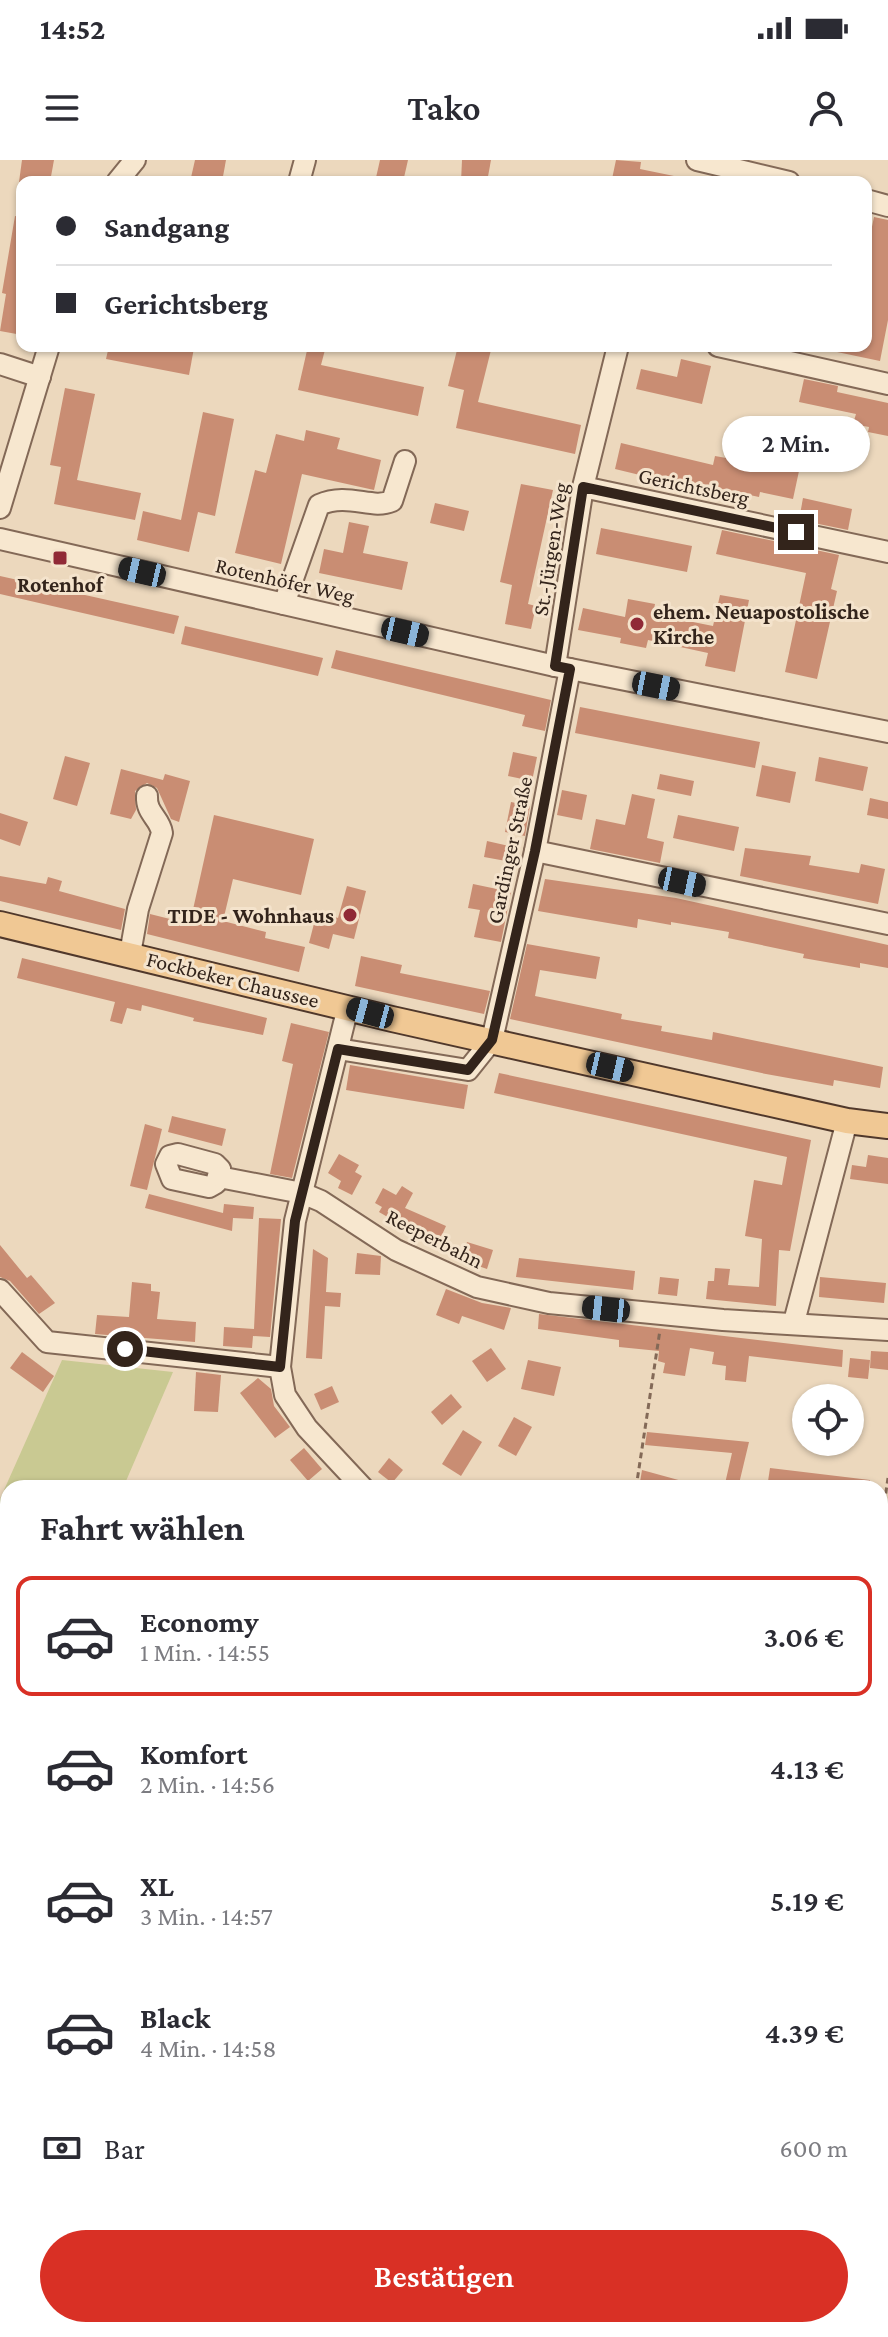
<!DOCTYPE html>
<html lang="de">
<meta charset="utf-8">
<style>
:root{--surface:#fff;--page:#f7f7f7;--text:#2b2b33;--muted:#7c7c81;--line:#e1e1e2;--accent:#d93025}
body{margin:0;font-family:"Crimson Pro",serif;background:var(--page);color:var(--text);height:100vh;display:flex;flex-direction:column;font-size:30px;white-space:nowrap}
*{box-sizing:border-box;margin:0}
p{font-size:26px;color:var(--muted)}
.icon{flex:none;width:44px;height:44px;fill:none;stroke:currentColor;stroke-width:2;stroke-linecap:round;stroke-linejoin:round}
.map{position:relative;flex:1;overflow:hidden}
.sheet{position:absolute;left:0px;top:1320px;width:888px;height:858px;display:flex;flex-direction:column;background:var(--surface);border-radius:24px 24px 0 0;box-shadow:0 2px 6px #0004}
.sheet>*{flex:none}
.hud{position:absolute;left:16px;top:16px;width:856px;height:176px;border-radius:16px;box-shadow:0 2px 6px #0004;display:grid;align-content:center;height:176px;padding:0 40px;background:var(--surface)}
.tools{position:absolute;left:792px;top:1224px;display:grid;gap:16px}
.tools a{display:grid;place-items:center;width:72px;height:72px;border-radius:50%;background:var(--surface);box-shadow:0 2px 6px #0004;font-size:40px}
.end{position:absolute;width:36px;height:36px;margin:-18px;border:10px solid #33241b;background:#fff;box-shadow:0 0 0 4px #fff}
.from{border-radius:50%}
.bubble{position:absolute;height:56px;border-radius:28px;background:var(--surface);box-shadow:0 2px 6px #0004;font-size:26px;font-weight:600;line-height:56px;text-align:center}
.car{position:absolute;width:24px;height:48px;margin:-24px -12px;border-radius:10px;box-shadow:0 0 6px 2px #0007;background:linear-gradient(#222 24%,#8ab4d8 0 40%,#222 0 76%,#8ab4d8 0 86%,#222 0)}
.hud b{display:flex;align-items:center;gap:28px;height:76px;font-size:30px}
.hud b+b{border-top:2px solid var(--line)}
.hud i{width:20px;height:20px;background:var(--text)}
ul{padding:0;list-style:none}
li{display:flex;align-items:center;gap:24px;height:120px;margin:0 16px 12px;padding:0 24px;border:4px solid transparent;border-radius:16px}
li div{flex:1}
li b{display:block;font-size:30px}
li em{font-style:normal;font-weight:600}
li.current{border-color:var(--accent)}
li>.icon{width:72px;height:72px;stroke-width:1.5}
h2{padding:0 40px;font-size:36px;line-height:96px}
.pay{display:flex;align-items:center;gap:20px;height:88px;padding:0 40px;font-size:30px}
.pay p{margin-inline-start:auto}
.cta{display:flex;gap:16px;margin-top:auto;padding:16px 40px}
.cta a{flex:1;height:92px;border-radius:48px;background:var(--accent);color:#fff;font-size:32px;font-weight:600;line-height:92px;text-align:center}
.status{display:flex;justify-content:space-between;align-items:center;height:56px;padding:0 40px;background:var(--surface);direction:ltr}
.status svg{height:22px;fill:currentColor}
header{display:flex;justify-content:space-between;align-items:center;height:104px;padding:0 40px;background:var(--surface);font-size:36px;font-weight:600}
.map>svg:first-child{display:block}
.green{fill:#c9c992}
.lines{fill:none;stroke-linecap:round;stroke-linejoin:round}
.stream{stroke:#698a7e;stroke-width:5}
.building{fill:#c98d73}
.minor-casing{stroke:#836957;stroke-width:24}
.major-casing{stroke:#50382b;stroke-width:28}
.path{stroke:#836957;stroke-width:3;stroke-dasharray:6 4;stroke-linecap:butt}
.minor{stroke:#f7e7cf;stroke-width:20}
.major{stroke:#f0c894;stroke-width:24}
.route{stroke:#33241b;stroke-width:10}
.poi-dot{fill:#902936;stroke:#f4e3cc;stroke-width:3}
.labels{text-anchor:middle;stroke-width:6;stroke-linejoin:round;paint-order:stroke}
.street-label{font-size:22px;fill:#33241b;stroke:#f4e3cc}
.poi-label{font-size:22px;font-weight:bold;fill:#33241b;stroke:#f4e3cc}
</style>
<div class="status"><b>14:52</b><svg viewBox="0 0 49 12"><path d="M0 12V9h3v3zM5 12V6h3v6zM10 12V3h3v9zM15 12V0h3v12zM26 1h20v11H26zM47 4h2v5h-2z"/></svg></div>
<header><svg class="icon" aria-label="menu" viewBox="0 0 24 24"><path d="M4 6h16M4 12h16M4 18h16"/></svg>Tako<svg class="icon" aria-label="person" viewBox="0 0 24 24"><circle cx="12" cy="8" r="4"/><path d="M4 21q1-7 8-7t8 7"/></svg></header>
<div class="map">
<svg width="888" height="2177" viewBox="0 0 888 2177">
<rect width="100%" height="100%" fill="#ecd8bd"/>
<!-- green -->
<g class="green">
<polygon points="62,1200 173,1212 123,1328 8,1328 8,1560 0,1553 0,1339"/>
<polygon points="0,1583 8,1590 8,2170 880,2170 880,1900 888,1905 888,2177 0,2177"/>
<polygon points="880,1708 888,1712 888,1873 880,1871"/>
</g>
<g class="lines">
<!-- stream -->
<g class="stream">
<polyline points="880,2090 888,2089"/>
<polyline points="509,2177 525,2170"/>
</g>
</g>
<!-- building -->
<g class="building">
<polygon points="22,0 54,0 50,22 19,22"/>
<polygon points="195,0 226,0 222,22 190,22"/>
<polygon points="380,0 408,0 403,22 375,22"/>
<polygon points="462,0 491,0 487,22 461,22"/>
<polygon points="616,0 641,2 640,9 674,16 673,22 612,19"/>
<polygon points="15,56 22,57 22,175 0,171 6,134 2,133"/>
<polygon points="874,57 888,60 888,160 880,201 837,192 838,186 866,186 866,96"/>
<polygon points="109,186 184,186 194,188 189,215 106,199"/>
<polygon points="308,186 326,186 321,205 424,227 418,256 298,230"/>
<polygon points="458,186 492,186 478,242 581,265 575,294 456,268 464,230 448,226"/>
<polygon points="681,199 711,206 702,244 636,229 641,209 677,217"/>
<polygon points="804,219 838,226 837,232 888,243 888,276 868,272 869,267 853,264 856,254 799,242"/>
<polygon points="65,228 95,234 77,320 141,333 135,360 54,344 61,307 50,305"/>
<polygon points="203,252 234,259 215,356 198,352 189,392 137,380 143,351 181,360"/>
<polygon points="306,270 340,278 337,289 381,300 374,330 302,314 281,404 235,393 255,310 266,313 276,274 304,281"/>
<polygon points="621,283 713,305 715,296 799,311 793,339 760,332 759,337 703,325 702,330 615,309"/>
<polygon points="521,324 553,330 528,444 536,446 531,469 505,464 512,425 500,422"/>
<polygon points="803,338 852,349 848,370 799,360"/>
<polygon points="435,343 469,351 464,371 430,363"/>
<polygon points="349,362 369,366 363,393 408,402 402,430 319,413 324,389 343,393"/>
<polygon points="601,368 692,386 687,412 596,394"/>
<polygon points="722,370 839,395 831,429 837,431 817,519 785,512 806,413 716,394"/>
<polygon points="0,416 179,456 174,474 0,434"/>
<polygon points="720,435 749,440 735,512 705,506 708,493 648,480 646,488 620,483 621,478 578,470 583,448 625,457 628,439 655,444 653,454 713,466"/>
<polygon points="185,466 323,498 318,516 181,484"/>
<polygon points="336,490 551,540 545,571 522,566 525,555 331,508"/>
<polygon points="580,547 760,582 755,608 575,573"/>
<polygon points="513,592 537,597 532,621 508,616"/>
<polygon points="65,596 90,603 77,646 53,639"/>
<polygon points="819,597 868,607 863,631 815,621"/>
<polygon points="762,605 796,612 790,643 756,636"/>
<polygon points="121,609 163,620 165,614 190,621 179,662 171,659 157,628 147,623 135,631 136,650 131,659 110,654"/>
<polygon points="660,614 694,621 691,636 657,629"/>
<polygon points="562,630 587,635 582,660 557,655"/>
<polygon points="632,634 655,639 647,678 664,682 660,703 590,689 596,659 625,665"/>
<polygon points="870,638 888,642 888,659 867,655"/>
<polygon points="511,642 530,646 525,676 505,672"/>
<polygon points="0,653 28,662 20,686 0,679"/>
<polygon points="214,655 314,679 301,735 233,719 223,761 266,772 265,778 305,787 299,812 147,774 150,754 182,762 184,752 192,754"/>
<polygon points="678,655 739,667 734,691 673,678"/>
<polygon points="487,681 509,686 506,701 484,697"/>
<polygon points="745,688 811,696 809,705 859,713 861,704 885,709 878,744 740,716"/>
<polygon points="0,716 46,724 48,717 62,721 59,731 125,749 121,770 0,741"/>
<polygon points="545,719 676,738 888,785 888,808 860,803 860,808 803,798 804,794 728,778 729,772 671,762 671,765 638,759 637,768 538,751"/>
<polygon points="473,724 511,732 501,782 474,777 480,750 468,748"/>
<polygon points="347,726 366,731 354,779 333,774 329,789 309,783 317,752 338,758"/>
<polygon points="527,784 600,797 596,819 540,810 535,836 622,854 621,859 662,866 661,871 712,880 713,872 883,907 880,928 834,920 833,926 766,914 510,859"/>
<polygon points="361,796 402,805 400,813 490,831 484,854 355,826"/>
<polygon points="22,798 267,858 263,875 193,861 194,858 142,845 141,851 127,848 122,864 110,861 115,842 17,818"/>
<polygon points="291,863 329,872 292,1018 270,1014 293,904 282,901"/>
<polygon points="350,905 468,925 464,949 346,930"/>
<polygon points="499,913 811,980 790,1091 779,1090 776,1146 706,1139 708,1121 714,1121 715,1108 730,1109 728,1125 759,1127 762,1079 745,1076 754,1020 782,1025 787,997 494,933"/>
<polygon points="172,956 226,969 222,986 168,972"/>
<polygon points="145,964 162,969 147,1030 130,1026"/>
<polygon points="339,994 359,1005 355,1012 362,1016 352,1035 338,1028 341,1021 328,1013"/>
<polygon points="868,995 888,998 888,1024 850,1019 852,1005 866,1007"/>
<polygon points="402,1026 413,1033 405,1048 446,1066 437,1086 379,1052 382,1047 375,1043 383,1028 396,1035"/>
<polygon points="149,1034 223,1053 224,1044 254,1047 253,1059 233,1058 232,1071 145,1048"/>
<polygon points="259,1058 281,1059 270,1177 253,1176 252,1188 223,1186 224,1167 254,1169"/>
<polygon points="467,1082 493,1090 487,1109 461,1100"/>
<polygon points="0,1085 27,1118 31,1115 55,1143 39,1154 10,1121 0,1117"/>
<polygon points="313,1089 328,1098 326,1132 341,1133 340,1147 325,1146 322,1199 306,1198"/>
<polygon points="357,1093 381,1096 380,1115 355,1114"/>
<polygon points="519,1098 635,1111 633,1130 516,1117"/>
<polygon points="660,1117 679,1119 677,1136 658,1134"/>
<polygon points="820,1117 886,1123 884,1143 819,1137"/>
<polygon points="132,1122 151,1124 151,1131 160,1132 157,1159 196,1162 195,1182 95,1174 97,1155 129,1157"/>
<polygon points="446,1129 482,1143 511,1148 504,1170 462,1156 459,1164 436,1155"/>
<polygon points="539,1154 843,1190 842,1207 749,1196 746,1222 725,1220 726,1206 712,1204 714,1192 690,1188 685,1216 663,1213 665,1203 658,1201 659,1191 619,1187 619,1180 538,1169"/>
<polygon points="491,1188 506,1209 487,1222 472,1201"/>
<polygon points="871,1191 888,1192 888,1210 870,1208"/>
<polygon points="22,1192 54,1216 43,1232 10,1208"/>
<polygon points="850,1198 870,1200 868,1219 848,1217"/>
<polygon points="528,1200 561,1207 554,1236 521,1229"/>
<polygon points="196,1212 221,1215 218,1252 194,1251"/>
<polygon points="258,1218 271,1229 274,1246 290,1267 275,1278 240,1233"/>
<polygon points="332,1226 339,1242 321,1250 314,1234"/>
<polygon points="451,1234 462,1247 442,1265 431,1252"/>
<polygon points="514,1257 532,1267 516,1296 498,1286"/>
<polygon points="463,1270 482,1282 461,1316 442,1304"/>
<polygon points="647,1272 749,1282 738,1328 724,1328 732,1293 645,1285"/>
<polygon points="304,1288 322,1309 308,1321 290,1300"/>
<polygon points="389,1298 403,1310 392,1323 378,1312"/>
<polygon points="770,1308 870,1320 869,1328 767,1328"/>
<polygon points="642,1310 693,1324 693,1328 660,1328 640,1322"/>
</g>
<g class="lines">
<!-- minor casing -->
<g class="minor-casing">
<g id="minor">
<polyline points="697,0 789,22"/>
<polyline points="117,22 135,0"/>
<polyline points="299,22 305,0"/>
<polyline points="866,40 888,46"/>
<polyline points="718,186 888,224"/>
<polyline points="0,204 40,217"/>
<polyline points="583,327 888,392"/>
<polyline points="0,348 49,186"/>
<polyline points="0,379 555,506 888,572"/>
<path d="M284,444L319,345C349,332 371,350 392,341L405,301"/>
<polyline points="555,506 583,327 618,186"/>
<polyline points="535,691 888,764"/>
<path d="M130,794L138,749L162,673C160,658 146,654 147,636"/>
<polyline points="348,847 295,1061 280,1207 285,1235 307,1268 363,1328"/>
<polyline points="338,889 468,910 492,880 535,691 570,509"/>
<polygon points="178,994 215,1004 220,1009 216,1023 209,1027 172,1019 166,1004 170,996"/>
<polyline points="219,1017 302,1033 321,1041 396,1090 477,1127 549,1143 723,1160 888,1170"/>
<polyline points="0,1130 47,1182 280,1207"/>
<polyline points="794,1162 847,961"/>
<polyline points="880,1394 888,1394"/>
<polyline points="880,1547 888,1551"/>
</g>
</g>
<!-- major casing -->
<g class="major-casing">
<polyline id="major" points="0,764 392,859 847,961 888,966"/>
</g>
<!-- path -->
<g class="path">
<polyline points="636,1328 660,1170"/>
<polyline points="880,1373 888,1318"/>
<polyline points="880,1730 888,1734"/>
<polyline points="880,1855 888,1857"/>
<polyline points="0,1939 8,1941"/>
<polyline points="316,2170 320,2177"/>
</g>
<!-- minor -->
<use href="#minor" class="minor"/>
<!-- major -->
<use href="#major" class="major"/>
</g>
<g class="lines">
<!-- route -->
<polyline class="route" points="125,1189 280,1207 295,1061 338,889 468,910 492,880 535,691 570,509 555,506 583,327 796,372"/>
</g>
<!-- markers -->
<g class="poi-dot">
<rect x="52" y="390" width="16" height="16" rx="4"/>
<circle cx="637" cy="464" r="8"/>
<circle cx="350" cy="755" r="8"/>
</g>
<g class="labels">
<!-- street labels -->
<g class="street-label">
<text transform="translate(694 326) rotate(12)" y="8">Gerichtsberg</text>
<text transform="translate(550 389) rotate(-81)" y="8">St.-Jürgen-Weg</text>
<text transform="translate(285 420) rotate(13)" y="8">Rotenhöfer Weg</text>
<text transform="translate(509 690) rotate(-78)" y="8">Gardinger Straße</text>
<text transform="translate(233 819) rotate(14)" y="8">Fockbeker Chaussee</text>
<text transform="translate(435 1078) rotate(27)" y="8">Reeperbahn</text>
</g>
<!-- poi labels -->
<g class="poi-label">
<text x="60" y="432">Rotenhof</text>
<text x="653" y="459" text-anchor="start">ehem. Neuapostolische<tspan x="653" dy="25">Kirche</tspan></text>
<text x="334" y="763" text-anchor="end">TIDE - Wohnhaus</text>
</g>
</g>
</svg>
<div class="tools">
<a><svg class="icon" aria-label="locate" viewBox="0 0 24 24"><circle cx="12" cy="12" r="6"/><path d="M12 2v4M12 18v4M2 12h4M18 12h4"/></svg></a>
</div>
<i class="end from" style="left:125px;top:1189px"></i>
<i class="end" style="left:796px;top:372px"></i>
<div class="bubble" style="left:722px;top:256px;width:148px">2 Min.</div>
<i class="car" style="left:142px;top:412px;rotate:283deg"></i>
<i class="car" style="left:405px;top:472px;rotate:103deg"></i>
<i class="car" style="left:656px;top:526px;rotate:101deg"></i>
<i class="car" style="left:682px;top:722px;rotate:102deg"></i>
<i class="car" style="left:370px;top:853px;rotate:285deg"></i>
<i class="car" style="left:610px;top:907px;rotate:103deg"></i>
<i class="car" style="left:606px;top:1149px;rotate:276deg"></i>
<div class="hud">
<b><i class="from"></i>Sandgang</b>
<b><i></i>Gerichtsberg</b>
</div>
<section class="sheet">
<h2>Fahrt wählen</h2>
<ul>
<li class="current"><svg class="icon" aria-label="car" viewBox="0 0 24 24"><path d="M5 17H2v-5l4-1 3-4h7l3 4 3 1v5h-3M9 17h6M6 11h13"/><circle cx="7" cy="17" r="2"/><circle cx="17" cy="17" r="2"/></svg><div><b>Economy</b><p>1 Min. · 14:55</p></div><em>3.06 €</em></li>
<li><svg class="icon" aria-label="car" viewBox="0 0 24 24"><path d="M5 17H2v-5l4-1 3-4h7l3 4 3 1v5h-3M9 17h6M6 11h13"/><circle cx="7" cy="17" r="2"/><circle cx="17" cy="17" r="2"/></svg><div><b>Komfort</b><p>2 Min. · 14:56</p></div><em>4.13 €</em></li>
<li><svg class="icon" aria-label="car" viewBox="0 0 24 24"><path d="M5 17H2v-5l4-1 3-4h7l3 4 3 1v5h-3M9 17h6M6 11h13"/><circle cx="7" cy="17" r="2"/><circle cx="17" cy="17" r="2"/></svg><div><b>XL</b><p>3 Min. · 14:57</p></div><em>5.19 €</em></li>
<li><svg class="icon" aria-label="car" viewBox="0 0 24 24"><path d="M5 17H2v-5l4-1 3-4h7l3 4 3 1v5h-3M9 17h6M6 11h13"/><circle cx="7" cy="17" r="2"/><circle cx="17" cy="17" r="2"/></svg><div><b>Black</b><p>4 Min. · 14:58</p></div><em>4.39 €</em></li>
</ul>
<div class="pay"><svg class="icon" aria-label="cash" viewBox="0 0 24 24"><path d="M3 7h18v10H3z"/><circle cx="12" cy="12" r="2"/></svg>Bar<p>600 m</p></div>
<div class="cta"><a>Bestätigen</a></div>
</section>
</div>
